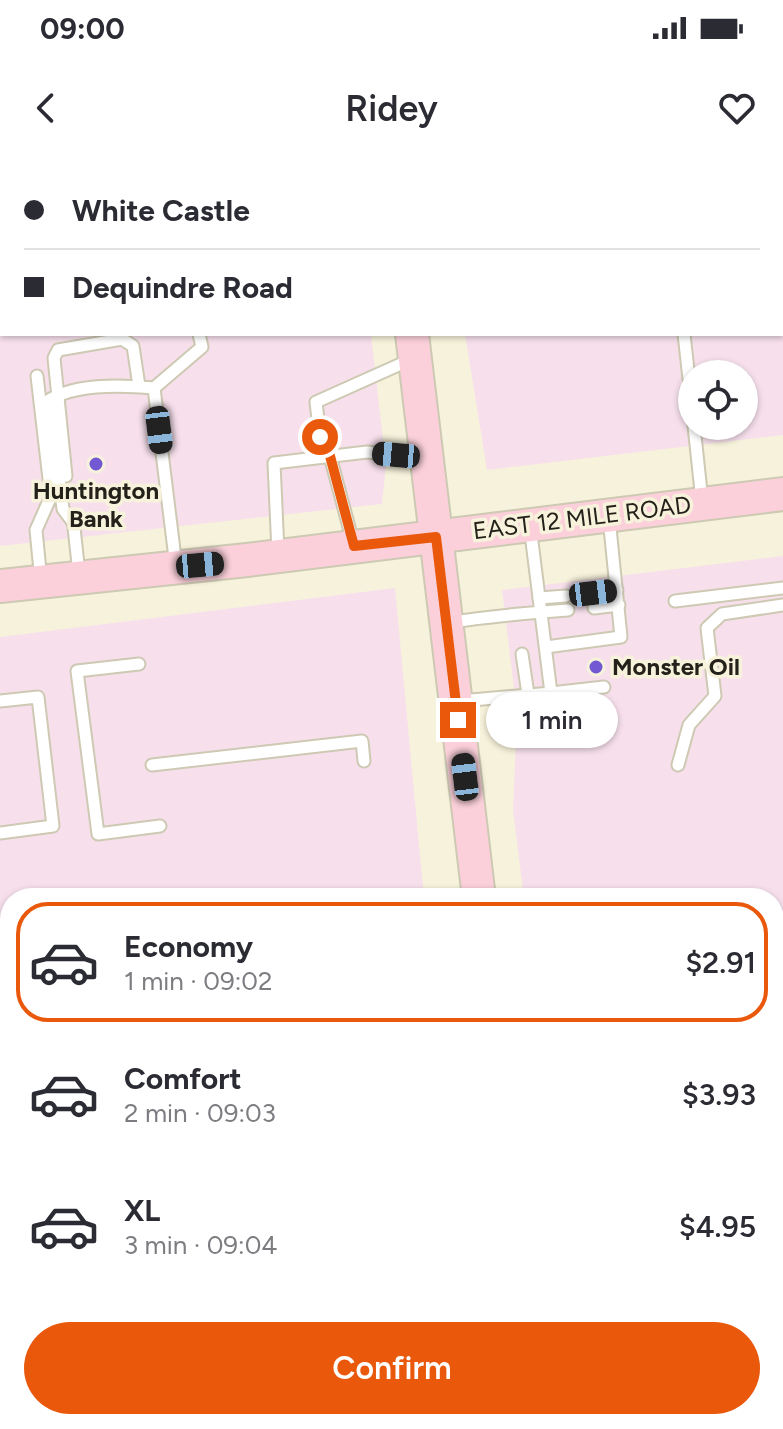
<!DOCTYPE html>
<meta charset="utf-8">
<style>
:root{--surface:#fff;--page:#f7f7f7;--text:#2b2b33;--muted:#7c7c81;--line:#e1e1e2;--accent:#ea580c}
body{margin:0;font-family:Figtree,sans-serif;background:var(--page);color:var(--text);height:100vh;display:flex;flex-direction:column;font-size:30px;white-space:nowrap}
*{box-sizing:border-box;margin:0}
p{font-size:26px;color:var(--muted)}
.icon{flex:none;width:44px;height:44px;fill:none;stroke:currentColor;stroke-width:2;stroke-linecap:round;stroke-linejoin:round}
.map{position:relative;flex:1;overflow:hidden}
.panel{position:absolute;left:0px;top:728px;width:784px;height:542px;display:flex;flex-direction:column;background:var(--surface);border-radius:32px 32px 0 0;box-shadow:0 2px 6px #0004}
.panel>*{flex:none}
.hud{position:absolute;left:0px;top:0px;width:784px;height:176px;box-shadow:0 2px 6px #0004;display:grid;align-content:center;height:176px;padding:0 24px;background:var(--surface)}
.fabs{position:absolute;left:678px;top:200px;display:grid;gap:16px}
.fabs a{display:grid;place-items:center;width:80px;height:80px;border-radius:50%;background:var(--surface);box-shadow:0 2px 6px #0004;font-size:40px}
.end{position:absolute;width:36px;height:36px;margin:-18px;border:10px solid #ea580c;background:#fff;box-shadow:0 0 0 4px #fff}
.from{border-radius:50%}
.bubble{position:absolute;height:56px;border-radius:28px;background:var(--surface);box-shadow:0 2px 6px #0004;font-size:26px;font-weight:600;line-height:56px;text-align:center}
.car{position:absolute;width:24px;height:48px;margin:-24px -12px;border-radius:10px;box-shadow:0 0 6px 2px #0007;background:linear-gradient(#222 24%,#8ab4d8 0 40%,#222 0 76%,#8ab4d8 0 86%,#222 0)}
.hud b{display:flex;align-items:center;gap:28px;height:76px;font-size:30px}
.hud b+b{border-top:2px solid var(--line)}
.hud i{width:20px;height:20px;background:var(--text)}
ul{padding:14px 0 0;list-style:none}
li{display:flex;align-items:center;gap:24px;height:120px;margin:0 16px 12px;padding:0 8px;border:4px solid transparent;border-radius:32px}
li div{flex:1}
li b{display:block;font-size:30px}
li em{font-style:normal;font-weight:600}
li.active{border-color:var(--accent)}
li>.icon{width:72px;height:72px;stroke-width:1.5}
.action{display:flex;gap:16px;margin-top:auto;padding:16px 24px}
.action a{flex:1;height:92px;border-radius:48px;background:var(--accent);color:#fff;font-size:32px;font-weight:600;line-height:92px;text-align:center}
.status{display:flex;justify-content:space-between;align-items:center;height:56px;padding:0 40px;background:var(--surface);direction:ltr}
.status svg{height:22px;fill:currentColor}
header{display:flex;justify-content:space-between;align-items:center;height:104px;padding:0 24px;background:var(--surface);font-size:36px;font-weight:600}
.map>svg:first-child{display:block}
.commercial{fill:#f7e0ec;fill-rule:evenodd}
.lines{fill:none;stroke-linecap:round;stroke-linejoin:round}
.service-casing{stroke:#cdc9b3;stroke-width:15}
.secondary-casing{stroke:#cdc9b3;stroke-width:36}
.service{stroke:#fff;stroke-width:11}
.secondary{stroke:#fbd0da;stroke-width:32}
.route{stroke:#ea580c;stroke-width:10}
.poi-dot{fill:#7258d2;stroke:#f7f2db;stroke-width:3}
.labels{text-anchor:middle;stroke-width:7;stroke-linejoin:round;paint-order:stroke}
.poi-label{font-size:24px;font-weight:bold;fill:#232119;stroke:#f7f2db}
.street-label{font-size:24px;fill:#232119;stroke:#f7f2db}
</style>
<div class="status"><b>09:00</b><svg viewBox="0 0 49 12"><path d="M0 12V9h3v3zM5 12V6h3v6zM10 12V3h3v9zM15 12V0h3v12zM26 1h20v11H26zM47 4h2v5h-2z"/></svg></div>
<header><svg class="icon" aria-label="back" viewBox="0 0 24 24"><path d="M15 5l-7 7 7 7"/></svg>Ridey<svg class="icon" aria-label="heart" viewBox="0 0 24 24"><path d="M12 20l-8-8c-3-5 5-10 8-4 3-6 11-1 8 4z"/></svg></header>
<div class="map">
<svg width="783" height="1269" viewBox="0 0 783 1269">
<rect width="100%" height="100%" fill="#f7f2db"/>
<!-- commercial -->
<g class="commercial">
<polygon points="0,0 350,0 350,2 2,2 2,174 371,174 386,306 382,344 0,386"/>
<path d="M783,80V275L487,310L465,174H782ZM692,214H744V266H692Z"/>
<polygon points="783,396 783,1009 774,1010 774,738 524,738 513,650 517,553 502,430"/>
<polygon points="395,428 424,738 10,738 10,890 0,891 0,477"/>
<polygon points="175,1260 479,1260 480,1269 176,1269"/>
<polygon points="586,1260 774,1260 775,1269 587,1269"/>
</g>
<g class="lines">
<!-- service casing -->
<g class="service-casing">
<g id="service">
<polyline points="65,0 65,2"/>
<polyline points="175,0 175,2"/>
<polyline points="580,0 580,2"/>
<polyline points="91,2 111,0"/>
<polyline points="521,2 538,0"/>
<polyline points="782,112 783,112"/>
<polyline points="684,174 689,219"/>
<polyline points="37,216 51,336 36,370 41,421"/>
<polyline points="154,228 202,187 199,174"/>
<polyline points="694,266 702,341"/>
<polyline points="66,316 54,198 58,190 122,179 133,186 139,226"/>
<polyline points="73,359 79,413"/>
<path d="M75,365L63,349L49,240C77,223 122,225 154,228L176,406"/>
<polyline points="354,386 330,296 320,277 316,242 412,199"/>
<polyline points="278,392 274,303 367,292 422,297"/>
<polyline points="593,433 617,430"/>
<polyline points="539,438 566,436"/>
<polyline points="675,441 783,428"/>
<polyline points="594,448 619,445"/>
<path d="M447,463C488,456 527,453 568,450"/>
<polyline points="546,487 621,477 609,358"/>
<polyline points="522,494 528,534"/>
<polyline points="139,504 77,511 98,674 160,666"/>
<polyline points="551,533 604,527"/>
<polyline points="0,541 38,537 53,666 0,673"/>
<polyline points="460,541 551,533 530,366"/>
<polyline points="152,605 362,581 364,601"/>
<polyline points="678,605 689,565 715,536 707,468 722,454 783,445"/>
<polyline points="0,923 10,921"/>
<polyline points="774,983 783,982"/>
<polyline points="154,1260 155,1269"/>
<polyline points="186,1260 187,1269"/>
<polyline points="745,1268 745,1269"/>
</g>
</g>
<!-- secondary casing -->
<g class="secondary-casing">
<g id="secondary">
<polyline points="391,0 392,2"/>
<polyline points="412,174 479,738"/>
<polyline points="0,426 247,400 783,334"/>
<polyline points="540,1260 541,1269"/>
</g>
</g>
<!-- service -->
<use href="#service" class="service"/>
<!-- secondary -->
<use href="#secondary" class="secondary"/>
</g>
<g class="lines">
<!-- route -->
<polyline class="route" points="320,277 330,296 354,386 436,377 458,560"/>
</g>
<!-- markers -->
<g class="poi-dot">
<circle cx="96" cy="304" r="8"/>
<circle cx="596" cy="507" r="8"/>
</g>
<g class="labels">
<!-- poi labels -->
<g class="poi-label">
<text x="96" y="339">Huntington<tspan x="96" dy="28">Bank</tspan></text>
<text x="612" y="515" text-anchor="start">Monster Oil</text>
</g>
<!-- street labels -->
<g class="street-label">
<text transform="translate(582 358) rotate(-7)" y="8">EAST 12 MILE ROAD</text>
</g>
</g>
</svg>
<div class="fabs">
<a><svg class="icon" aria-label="locate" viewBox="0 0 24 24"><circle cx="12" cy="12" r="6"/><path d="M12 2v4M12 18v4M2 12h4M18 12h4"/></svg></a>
</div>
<i class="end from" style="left:320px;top:277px"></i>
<i class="end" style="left:458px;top:560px"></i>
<div class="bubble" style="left:486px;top:532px;width:132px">1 min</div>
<i class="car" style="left:159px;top:270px;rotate:173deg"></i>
<i class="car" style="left:396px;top:295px;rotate:275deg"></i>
<i class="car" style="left:200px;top:405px;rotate:85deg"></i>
<i class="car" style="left:593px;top:433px;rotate:83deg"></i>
<i class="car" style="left:465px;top:617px;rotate:353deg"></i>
<div class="hud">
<b><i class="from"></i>White Castle</b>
<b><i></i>Dequindre Road</b>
</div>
<section class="panel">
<ul>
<li class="active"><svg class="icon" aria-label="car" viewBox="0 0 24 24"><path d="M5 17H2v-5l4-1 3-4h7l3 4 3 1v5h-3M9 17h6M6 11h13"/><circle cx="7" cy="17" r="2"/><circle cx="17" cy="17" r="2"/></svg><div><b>Economy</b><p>1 min · 09:02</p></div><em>$2.91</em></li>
<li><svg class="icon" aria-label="car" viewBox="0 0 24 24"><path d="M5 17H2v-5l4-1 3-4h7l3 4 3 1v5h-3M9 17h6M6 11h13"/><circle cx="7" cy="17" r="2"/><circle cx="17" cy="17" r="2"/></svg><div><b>Comfort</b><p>2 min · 09:03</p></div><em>$3.93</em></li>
<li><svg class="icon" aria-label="car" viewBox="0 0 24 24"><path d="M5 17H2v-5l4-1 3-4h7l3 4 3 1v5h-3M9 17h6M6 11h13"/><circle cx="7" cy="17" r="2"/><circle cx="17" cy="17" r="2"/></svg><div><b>XL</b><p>3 min · 09:04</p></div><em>$4.95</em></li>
</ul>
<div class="action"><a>Confirm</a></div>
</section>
</div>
